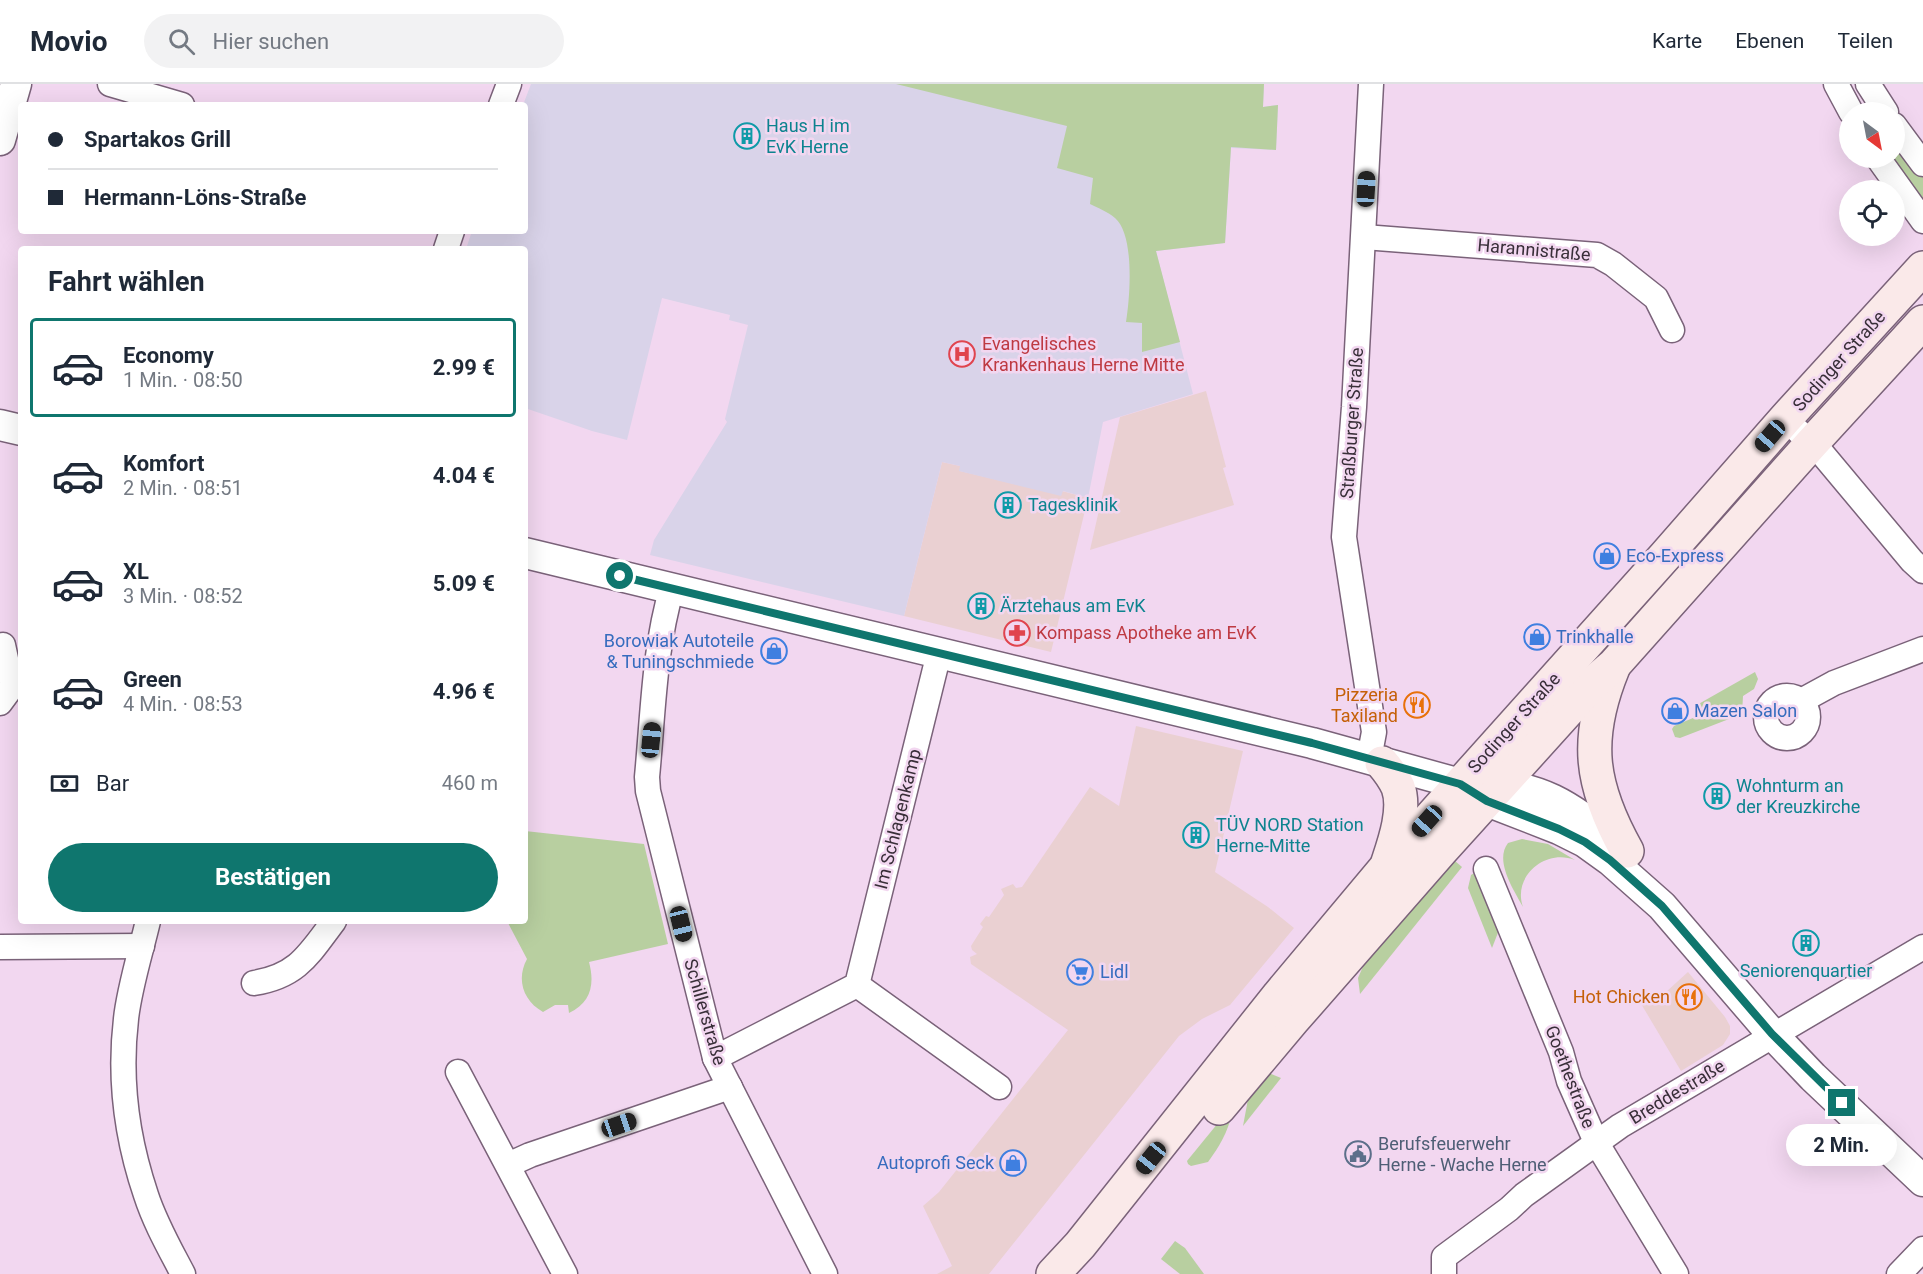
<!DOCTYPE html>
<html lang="de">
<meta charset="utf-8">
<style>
:root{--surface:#fff;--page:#f2f2f3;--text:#1f2937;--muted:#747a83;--line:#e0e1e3;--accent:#0f766e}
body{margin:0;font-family:Roboto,sans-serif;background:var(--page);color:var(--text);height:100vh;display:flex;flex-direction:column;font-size:22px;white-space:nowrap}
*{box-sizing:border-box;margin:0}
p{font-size:20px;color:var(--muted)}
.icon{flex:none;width:33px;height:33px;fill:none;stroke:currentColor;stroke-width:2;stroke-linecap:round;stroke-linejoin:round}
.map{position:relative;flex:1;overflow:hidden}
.details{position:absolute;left:18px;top:162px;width:510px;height:678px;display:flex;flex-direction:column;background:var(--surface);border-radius:6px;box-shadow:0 6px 24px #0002}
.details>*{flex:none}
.guide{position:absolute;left:18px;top:18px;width:510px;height:132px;border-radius:6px;box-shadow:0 6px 24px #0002;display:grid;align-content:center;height:132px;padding:0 30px;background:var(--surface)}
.needle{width:39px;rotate:148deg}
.controls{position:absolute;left:1839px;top:18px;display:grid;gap:12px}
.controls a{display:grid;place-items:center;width:66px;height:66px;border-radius:50%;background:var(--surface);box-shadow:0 6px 24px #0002;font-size:30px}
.end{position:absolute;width:27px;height:27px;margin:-14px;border:8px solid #0f766e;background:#fff;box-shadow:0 0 0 3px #fff}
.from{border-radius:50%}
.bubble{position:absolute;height:42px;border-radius:21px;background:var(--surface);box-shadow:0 6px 24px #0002;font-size:20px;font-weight:700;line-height:42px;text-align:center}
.car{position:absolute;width:18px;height:36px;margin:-18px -9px;border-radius:8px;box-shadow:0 0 4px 2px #0007;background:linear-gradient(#222 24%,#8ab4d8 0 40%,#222 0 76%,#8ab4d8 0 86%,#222 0)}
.guide b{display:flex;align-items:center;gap:21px;height:57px;font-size:22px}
.guide b+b{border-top:2px solid var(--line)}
.guide i{width:15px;height:15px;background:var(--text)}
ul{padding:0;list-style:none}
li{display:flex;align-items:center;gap:18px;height:99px;margin:0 12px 9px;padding:0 18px;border:3px solid transparent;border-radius:6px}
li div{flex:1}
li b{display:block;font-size:22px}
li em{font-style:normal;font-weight:700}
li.current{border-color:var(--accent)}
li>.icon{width:54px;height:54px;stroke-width:1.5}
h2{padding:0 30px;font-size:27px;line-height:72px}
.pay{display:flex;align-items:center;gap:15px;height:66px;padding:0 30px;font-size:22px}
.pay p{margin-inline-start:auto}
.cta{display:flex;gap:12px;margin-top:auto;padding:12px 30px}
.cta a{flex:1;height:69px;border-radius:36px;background:var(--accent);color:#fff;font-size:24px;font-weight:700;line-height:69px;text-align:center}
header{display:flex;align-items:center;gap:36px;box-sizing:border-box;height:84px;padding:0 30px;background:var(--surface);border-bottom:2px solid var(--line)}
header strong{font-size:28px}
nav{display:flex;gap:33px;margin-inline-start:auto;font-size:21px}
.search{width:420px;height:54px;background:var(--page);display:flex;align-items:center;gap:15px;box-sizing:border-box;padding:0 21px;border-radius:33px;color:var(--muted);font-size:22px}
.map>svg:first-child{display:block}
.commercial{fill:#ead0d2}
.medical{fill:#d9d3e9}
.green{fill:#b8cfa0}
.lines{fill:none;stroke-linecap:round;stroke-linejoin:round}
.minor-casing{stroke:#7a6279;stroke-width:27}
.tertiary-casing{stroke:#7a6279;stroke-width:33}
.secondary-casing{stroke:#7a6279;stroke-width:36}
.minor{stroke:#fff;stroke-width:24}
.tertiary{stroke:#fff;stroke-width:30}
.secondary{stroke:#fae9e9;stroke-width:33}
.route{stroke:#0f766e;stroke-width:8}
.labels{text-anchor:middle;stroke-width:5;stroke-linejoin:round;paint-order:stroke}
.culture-label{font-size:18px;fill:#0d838f;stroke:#f2d7f0;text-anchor:start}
.street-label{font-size:18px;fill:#392f39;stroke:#f2d7f0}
.health-label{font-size:18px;fill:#be3a42;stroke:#f2d7f0;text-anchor:start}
.shop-label{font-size:18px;fill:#366cbe;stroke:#f2d7f0;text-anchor:start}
.food-label{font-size:18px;fill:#c56008;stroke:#f2d7f0;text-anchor:end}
.service-label{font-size:18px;fill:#4e5e75;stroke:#f2d7f0;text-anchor:start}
</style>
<header>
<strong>Movio</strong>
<div class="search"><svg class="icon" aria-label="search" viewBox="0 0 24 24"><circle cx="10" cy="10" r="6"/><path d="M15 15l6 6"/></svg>Hier suchen</div>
<nav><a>Karte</a><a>Ebenen</a><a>Teilen</a></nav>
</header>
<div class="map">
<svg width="1923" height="1190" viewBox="0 0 1923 1190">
<rect width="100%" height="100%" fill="#f2d7f0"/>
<!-- commercial -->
<g class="commercial">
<polygon points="1206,307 1226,383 1223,384 1234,421 1090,466 1120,333"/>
<polygon points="942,378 960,382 960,387 1061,411 1062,407 1088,414 1051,568 904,532"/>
<polygon points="1136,642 1243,667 1215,788 1268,823 1294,844 1230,921 1202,935 1179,952 989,1190 937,1190 952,1182 923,1122 939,1108 1068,946 971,880 970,873 977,870 972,866 971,862 983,843 980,840 986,832 989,833 1004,811 1001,805 1013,800 1016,804 1022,803 1090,703 1119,722"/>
<polygon points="1688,888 1725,933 1730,942 1730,950 1723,961 1681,987 1640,918 1666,908"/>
</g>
<!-- medical -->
<polygon class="medical" points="531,0 1264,0 1263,23 1278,21 1276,66 1231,64 1225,159 1156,167 1193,310 1103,338 1088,414 1063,407 1061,412 959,387 960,382 942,378 904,532 650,471 654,456 727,338 725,335 748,241 729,236 730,231 662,214 627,356 592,347 525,324 525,165 466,165 472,147 525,147 525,21 523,21"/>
<!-- green -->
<g class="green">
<path d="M896,0H1264L1263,23L1278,21L1276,66L1231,63L1225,159L1156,167L1180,258L1142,268V239L1126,238C1130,214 1135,151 1115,134C1108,128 1098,124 1090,120L1093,94L1057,84L1067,42Z"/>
<polygon points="1895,55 1923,92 1923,115 1891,74 1894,74"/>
<polygon points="1755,588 1758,595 1754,605 1743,612 1742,630 1680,654 1675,653 1672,645 1674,642 1700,631 1695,622"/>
<path d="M525,747L644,760L668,860L589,878C595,900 591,919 569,929L568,921H555L543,928C523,917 516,895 527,875L507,837H525Z"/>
<path d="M1522,755L1548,760L1575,776C1546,764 1512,792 1523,823C1514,806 1494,777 1508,759Z"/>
<polygon points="1455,777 1462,783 1360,910 1358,894 1365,878"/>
<polygon points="1479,786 1501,841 1492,864 1468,804 1471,791"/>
<polygon points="1269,989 1281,994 1243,1042 1251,999"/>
<path d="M1227,1028L1232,1029C1228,1048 1219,1063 1208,1078L1191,1082L1188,1080L1187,1077Z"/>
<polygon points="1175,1157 1185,1164 1204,1190 1180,1190 1161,1175"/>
</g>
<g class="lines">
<!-- minor casing -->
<g class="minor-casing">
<g id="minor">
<polyline points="110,0 182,21"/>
<polyline points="1836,0 1851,28"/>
<polyline points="1868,0 1886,28"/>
<polyline points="501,21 509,0"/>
<polyline points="1894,41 1923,80"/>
<polyline points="1878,74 1923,137"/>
<polyline points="1364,153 1597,171 1613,180 1656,214 1672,246"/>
<polyline points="446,165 452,147"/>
<polyline points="1785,335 1820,367 1912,477 1923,487"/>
<path d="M672,504C654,564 653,631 647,693L648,707L715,974L825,1190"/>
<polyline points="3,561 9,589 14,600 21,600"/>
<circle cx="1787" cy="633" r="21"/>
<polyline points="1801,617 1834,599 1923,565"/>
<polyline points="0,619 14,600"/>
<polyline points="1369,675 1374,648 1344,453 1354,323 1371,0"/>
<polyline points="1486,785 1561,968 1569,997 1596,1058 1676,1190"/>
<path d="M148,837C141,867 129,905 126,935C119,994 127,1055 146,1111C155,1139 170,1165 183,1190"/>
<polyline points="0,863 142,862"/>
<path d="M254,899C298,892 309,870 334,837"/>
<polyline points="857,901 999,1003"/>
<polyline points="715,974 857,901 939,569"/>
<polyline points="458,988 565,1190"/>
<polyline points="508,1081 530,1071 730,1003"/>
<polyline points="1444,1190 1444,1173 1509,1125 1524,1111 1620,1042 1923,863"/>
<polyline points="1899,1190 1923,1165"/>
</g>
</g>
<!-- tertiary casing -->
<g class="tertiary-casing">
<g id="tertiary">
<polyline points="0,56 16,0"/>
<polyline points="0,341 21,346"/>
<polyline points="525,469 1312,659 1460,700 1487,717 1559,745 1585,758 1610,776 1662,822 1772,950 1813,993 1923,1097"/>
<path d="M1480,700C1544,701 1571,724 1619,761"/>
</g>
</g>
<!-- secondary casing -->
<g class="secondary-casing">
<g id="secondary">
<path d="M1613,584C1584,655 1590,701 1627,767"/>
<path d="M1382,679C1388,686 1394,694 1398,703C1406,725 1395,757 1388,778"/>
<polyline points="1219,1024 1293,936 1441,767 1591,601 1614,581 1812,359 1923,238"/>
<polyline points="1053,1190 1080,1161 1279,911 1387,782 1665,472 1785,335 1923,184"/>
</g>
</g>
<!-- minor -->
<use href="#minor" class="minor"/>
<!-- tertiary -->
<use href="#tertiary" class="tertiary"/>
<!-- secondary -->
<use href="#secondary" class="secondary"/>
</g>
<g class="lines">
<!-- route -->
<polyline class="route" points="620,492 1312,659 1460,700 1487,717 1559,745 1585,758 1610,776 1662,822 1772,950 1842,1019"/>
</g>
<!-- icons -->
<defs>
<g id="building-ring" transform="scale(1.35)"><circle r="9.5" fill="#f2d7f0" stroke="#0f9aa8" stroke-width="1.5"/><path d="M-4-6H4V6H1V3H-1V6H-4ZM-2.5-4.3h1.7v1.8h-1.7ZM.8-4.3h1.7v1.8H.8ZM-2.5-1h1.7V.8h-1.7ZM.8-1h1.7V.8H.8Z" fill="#0f9aa8"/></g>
<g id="hospital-ring" transform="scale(1.35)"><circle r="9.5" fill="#f2d7f0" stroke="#e0444e" stroke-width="1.5"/><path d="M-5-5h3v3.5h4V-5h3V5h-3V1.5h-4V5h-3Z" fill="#e0444e"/></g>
<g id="shop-ring" transform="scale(1.35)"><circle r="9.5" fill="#f2d7f0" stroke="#3f7fe0" stroke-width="1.5"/><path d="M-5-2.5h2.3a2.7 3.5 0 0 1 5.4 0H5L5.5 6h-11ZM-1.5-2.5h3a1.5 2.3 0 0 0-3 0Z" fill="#3f7fe0"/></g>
<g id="pharmacy-ring" transform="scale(1.35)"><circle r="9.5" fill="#f2d7f0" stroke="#e0444e" stroke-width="1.5"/><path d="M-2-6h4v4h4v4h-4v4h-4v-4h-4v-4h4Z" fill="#e0444e"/></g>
<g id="restaurant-ring" transform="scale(1.35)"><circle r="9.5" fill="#f2d7f0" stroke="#e8710a" stroke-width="1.5"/><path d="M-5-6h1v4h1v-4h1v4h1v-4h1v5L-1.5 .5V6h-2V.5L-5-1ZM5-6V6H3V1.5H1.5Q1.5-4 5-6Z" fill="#e8710a"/></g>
<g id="supermarket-ring" transform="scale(1.35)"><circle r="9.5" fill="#f2d7f0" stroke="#3f7fe0" stroke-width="1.5"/><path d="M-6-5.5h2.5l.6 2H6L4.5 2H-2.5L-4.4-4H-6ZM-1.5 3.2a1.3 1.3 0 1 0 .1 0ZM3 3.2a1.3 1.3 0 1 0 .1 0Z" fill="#3f7fe0"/></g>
<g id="civic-ring" transform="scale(1.35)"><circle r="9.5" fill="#f2d7f0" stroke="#5c6f8a" stroke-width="1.5"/><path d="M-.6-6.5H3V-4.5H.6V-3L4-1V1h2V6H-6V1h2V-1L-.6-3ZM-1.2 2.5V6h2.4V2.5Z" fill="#5c6f8a"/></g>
</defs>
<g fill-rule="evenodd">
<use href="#building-ring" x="747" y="52"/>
<use href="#hospital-ring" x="962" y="270"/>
<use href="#building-ring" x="1008" y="421"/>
<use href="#shop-ring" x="1607" y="472"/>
<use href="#building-ring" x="981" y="522"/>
<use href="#pharmacy-ring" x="1017" y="549"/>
<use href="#shop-ring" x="1537" y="553"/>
<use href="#shop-ring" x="774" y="567"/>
<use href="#restaurant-ring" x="1417" y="621"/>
<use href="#shop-ring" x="1675" y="627"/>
<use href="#building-ring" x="1717" y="712"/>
<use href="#building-ring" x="1196" y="751"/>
<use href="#building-ring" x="1806" y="859"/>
<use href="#supermarket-ring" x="1080" y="888"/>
<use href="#restaurant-ring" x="1689" y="913"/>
<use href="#civic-ring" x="1358" y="1070"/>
<use href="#shop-ring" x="1013" y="1079"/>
</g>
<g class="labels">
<!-- culture labels -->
<g class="culture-label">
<text x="766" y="48">Haus H im<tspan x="766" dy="21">EvK Herne</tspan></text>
<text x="1028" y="427">Tagesklinik</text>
<text x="1000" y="528">Ärztehaus am EvK</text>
<text x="1736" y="708">Wohnturm an<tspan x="1736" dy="21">der Kreuzkirche</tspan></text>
<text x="1216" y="747">TÜV NORD Station<tspan x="1216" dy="21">Herne-Mitte</tspan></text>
<text x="1806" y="893" text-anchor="middle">Seniorenquartier</text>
</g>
<!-- street labels -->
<g class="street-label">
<text transform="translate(1534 166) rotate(5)" y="6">Harannistraße</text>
<text transform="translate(1839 277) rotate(-48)" y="6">Sodinger Straße</text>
<text transform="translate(1352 339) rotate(-86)" y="6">Straßburger Straße</text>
<text transform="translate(1514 639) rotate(-48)" y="6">Sodinger Straße</text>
<text transform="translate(898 735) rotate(-76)" y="6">Im Schlagenkamp</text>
<text transform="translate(705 928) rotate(74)" y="6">Schillerstraße</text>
<text transform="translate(1570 993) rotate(69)" y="6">Goethestraße</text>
<text transform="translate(1677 1008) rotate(-31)" y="6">Breddestraße</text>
</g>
<!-- health labels -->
<g class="health-label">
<text x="982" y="266">Evangelisches<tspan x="982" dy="21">Krankenhaus Herne Mitte</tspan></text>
<text x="1036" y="555">Kompass Apotheke am EvK</text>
</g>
<!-- shop labels -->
<g class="shop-label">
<text x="1626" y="478">Eco-Express</text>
<text x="1556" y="559">Trinkhalle</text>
<text x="754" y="563" text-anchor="end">Borowiak Autoteile<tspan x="754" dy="21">&amp; Tuningschmiede</tspan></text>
<text x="1694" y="633">Mazen Salon</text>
<text x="1100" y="894">Lidl</text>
<text x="994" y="1085" text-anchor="end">Autoprofi Seck</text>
</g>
<!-- food labels -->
<g class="food-label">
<text x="1398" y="617">Pizzeria<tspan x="1398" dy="21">Taxiland</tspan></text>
<text x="1670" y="919">Hot Chicken</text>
</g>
<!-- service labels -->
<g class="service-label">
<text x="1378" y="1066">Berufsfeuerwehr<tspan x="1378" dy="21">Herne - Wache Herne</tspan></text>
</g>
</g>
</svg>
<div class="controls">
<a><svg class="needle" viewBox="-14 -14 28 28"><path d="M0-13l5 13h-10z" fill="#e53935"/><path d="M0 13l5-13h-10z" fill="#747a83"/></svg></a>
<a><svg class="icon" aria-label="locate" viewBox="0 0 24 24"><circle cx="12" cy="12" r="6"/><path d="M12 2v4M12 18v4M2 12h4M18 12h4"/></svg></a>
</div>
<i class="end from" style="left:620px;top:492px"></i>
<i class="end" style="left:1842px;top:1019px"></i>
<div class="bubble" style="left:1786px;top:1040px;width:111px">2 Min.</div>
<i class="car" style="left:1366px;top:105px;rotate:3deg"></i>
<i class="car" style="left:1770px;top:352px;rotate:221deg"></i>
<i class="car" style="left:651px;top:656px;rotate:6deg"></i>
<i class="car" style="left:1427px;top:737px;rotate:222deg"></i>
<i class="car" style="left:681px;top:840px;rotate:166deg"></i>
<i class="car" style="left:619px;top:1041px;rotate:71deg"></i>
<i class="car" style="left:1151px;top:1074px;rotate:219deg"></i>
<div class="guide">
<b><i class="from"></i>Spartakos Grill</b>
<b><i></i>Hermann-Löns-Straße</b>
</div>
<section class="details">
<h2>Fahrt wählen</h2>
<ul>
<li class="current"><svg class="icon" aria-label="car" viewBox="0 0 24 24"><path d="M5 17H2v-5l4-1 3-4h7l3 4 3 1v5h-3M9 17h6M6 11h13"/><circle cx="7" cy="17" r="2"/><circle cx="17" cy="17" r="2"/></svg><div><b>Economy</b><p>1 Min. · 08:50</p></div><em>2.99 €</em></li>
<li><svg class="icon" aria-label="car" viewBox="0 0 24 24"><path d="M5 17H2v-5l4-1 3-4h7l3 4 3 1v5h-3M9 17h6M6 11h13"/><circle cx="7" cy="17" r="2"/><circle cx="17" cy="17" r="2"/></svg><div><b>Komfort</b><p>2 Min. · 08:51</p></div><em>4.04 €</em></li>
<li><svg class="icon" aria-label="car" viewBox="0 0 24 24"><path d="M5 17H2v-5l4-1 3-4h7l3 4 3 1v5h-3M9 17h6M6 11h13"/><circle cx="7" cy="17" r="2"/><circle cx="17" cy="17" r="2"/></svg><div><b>XL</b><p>3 Min. · 08:52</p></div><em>5.09 €</em></li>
<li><svg class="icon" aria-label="car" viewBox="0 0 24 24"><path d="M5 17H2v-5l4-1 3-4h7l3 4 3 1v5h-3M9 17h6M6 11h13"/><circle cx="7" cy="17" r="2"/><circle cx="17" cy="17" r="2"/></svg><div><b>Green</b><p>4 Min. · 08:53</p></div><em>4.96 €</em></li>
</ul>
<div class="pay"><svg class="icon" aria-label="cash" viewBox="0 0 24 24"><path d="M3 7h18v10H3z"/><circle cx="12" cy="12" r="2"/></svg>Bar<p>460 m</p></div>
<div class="cta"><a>Bestätigen</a></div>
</section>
</div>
